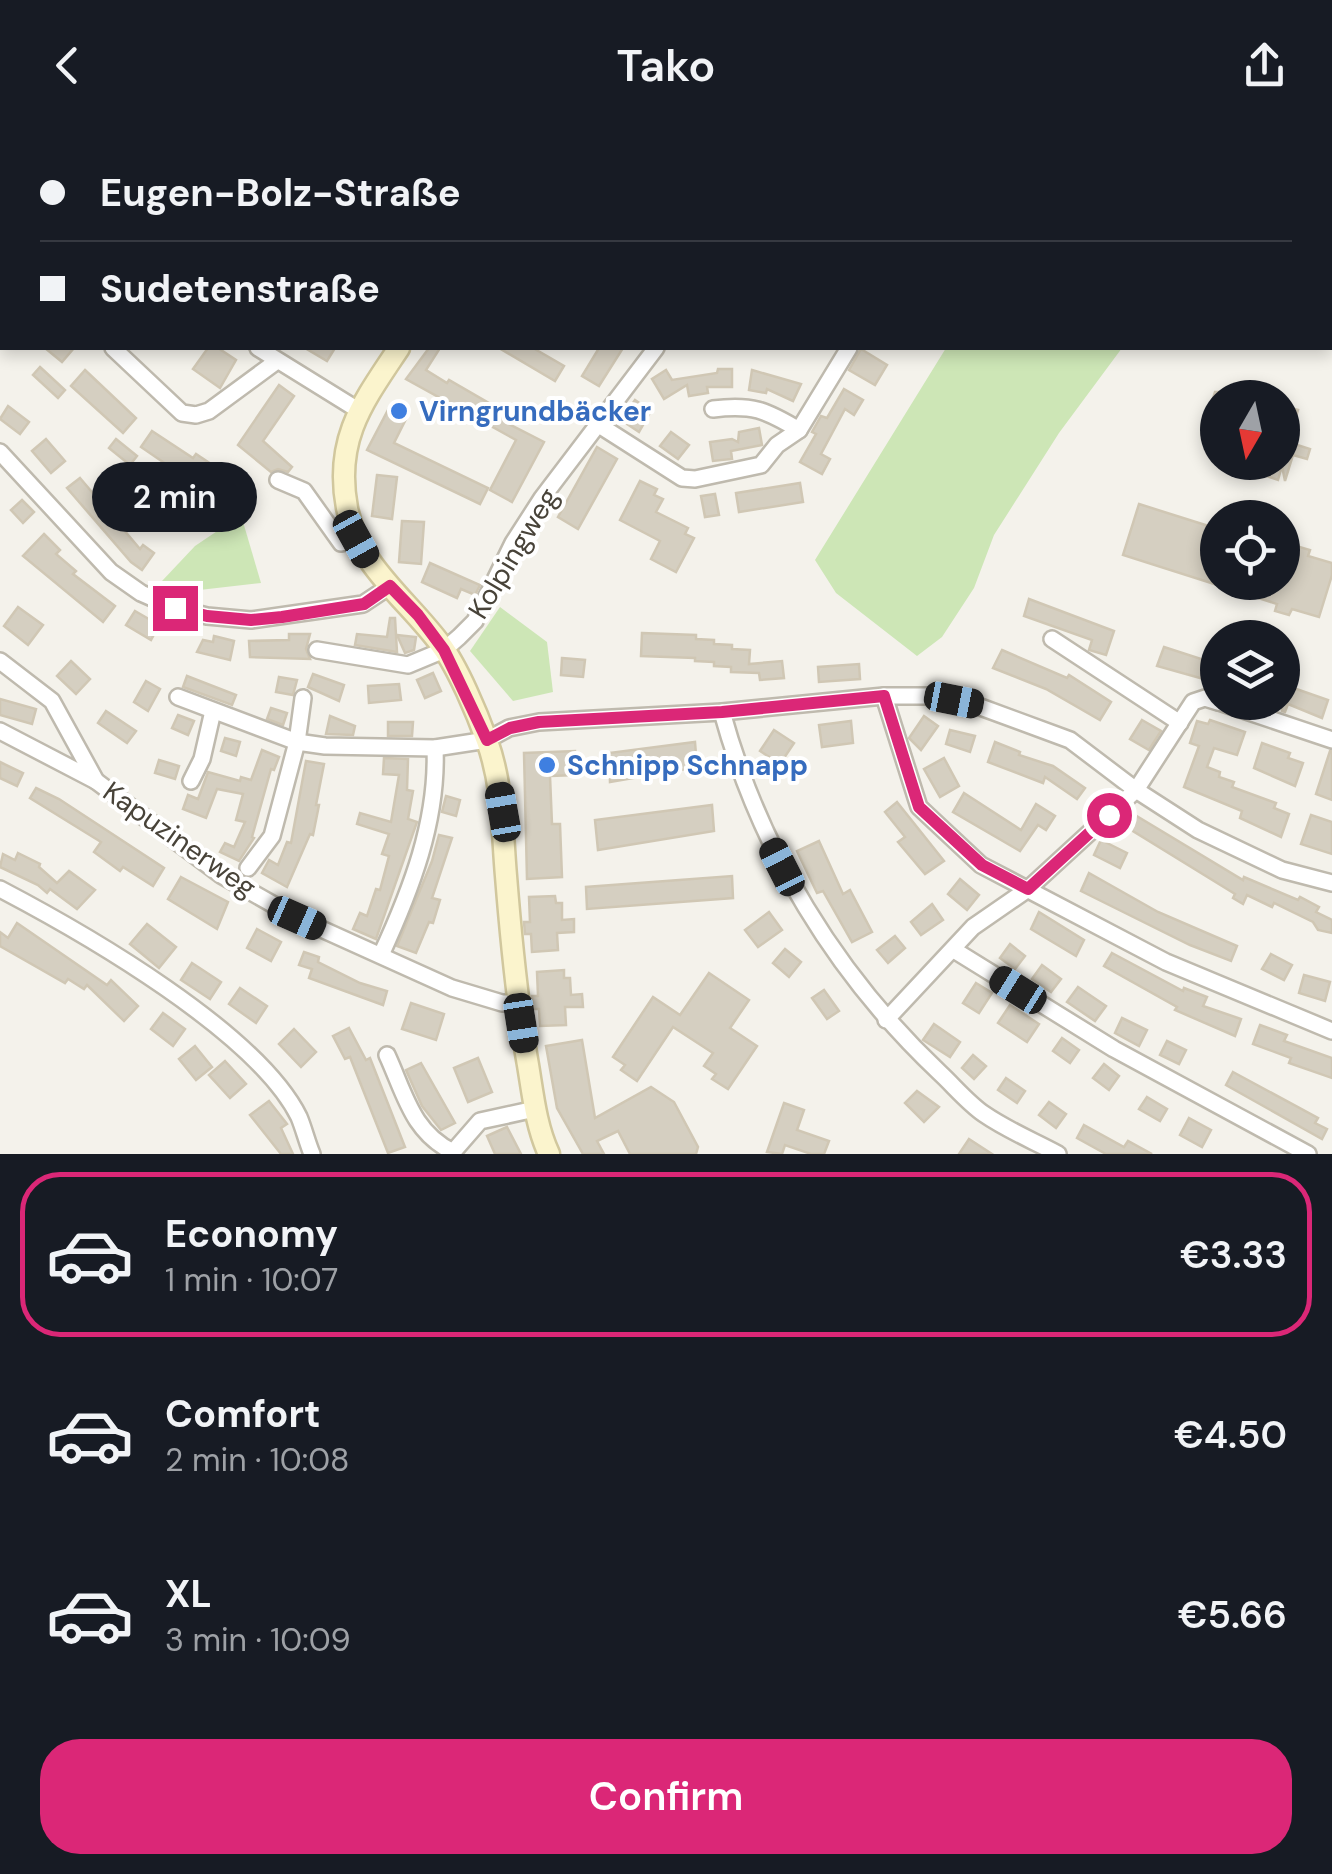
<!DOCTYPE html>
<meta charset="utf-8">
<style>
:root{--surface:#171b24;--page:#20242c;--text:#f1f3f6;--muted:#9ea1a6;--line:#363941;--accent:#db2777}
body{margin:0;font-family:"DM Sans",sans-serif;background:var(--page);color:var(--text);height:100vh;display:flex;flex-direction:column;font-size:38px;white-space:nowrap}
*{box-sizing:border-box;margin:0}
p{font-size:32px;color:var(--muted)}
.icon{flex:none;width:55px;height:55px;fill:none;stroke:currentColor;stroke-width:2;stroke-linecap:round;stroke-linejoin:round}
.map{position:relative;height:1024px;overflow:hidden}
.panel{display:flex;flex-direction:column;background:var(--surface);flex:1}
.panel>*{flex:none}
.guide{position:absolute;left:0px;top:0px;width:1332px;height:220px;box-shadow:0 5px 15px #0003;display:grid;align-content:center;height:220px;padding:0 40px;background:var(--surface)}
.needle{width:65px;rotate:189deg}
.controls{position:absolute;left:1200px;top:250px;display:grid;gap:20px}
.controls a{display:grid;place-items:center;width:100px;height:100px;border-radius:50%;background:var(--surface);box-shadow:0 5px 15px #0003;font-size:50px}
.end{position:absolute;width:45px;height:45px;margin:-22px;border:12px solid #db2777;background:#fff;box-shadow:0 0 0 5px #fff}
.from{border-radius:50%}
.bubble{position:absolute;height:70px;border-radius:35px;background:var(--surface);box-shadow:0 5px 15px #0003;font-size:32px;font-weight:600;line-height:70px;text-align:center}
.car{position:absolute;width:30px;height:60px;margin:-30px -15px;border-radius:12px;box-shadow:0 0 8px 2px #0007;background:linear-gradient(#222 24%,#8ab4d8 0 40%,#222 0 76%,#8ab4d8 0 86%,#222 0)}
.guide b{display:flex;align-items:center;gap:35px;height:95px;font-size:38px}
.guide b+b{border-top:2px solid var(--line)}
.guide i{width:25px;height:25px;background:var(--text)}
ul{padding:18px 0 0;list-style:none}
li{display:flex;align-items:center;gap:30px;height:165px;margin:0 20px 15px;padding:0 20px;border:5px solid transparent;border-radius:40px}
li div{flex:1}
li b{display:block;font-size:38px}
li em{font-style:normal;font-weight:600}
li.active{border-color:var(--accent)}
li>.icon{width:90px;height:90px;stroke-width:1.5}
.button{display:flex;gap:20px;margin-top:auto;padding:20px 40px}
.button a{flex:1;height:115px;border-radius:40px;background:var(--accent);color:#fff;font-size:40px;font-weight:600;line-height:115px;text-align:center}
header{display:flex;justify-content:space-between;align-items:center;height:130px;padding:0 40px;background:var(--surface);font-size:45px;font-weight:600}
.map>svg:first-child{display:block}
.green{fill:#cde6b6}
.building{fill:#d5cfc1;stroke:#d0c7b4;stroke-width:2.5}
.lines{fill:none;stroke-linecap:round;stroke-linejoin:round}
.street-casing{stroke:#bfbaae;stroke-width:20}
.secondary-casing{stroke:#d1c79d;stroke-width:25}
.street{stroke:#fff;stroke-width:15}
.secondary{stroke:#fbf4cd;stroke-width:20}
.route{stroke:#db2777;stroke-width:12}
.shop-dot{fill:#3f7fe0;stroke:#fff;stroke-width:4}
.labels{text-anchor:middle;stroke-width:8;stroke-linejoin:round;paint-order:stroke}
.shop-label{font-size:28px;font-weight:bold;fill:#366cbe;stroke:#fff;text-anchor:start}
.street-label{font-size:28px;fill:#484339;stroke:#fff}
</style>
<header><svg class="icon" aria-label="back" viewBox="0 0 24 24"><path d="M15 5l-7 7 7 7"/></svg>Tako<svg class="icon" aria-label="share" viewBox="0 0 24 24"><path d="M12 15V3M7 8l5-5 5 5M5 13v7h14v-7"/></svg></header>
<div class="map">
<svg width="1332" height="1024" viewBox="0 0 1332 1024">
<rect width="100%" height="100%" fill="#f4f2eb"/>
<!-- green -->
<g class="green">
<polygon points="946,218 1122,218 1059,303 994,405 974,458 942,507 917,526 836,463 815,430"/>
<polygon points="241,385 261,453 182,462 162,451 195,416"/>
<polygon points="500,477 547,512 553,562 513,571 470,521"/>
</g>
<!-- building -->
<g class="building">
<polygon points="45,218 74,218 62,232"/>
<polygon points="208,218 218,218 236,230 220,258 193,239"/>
<polygon points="305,218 335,218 327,231"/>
<polygon points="429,218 440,218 426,240 447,253 449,250 513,287 509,294 544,312 512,372 490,360 516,310 406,249"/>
<polygon points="499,218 533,218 564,236 555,251"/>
<polygon points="599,218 623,218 599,256 582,246"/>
<polygon points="861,219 887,235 875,255 849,240"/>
<polygon points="40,237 65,260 58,268 33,245"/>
<polygon points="718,239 732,239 732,257 707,257 708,263 689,266 687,255 664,269 652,249 666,240 672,250 717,243"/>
<polygon points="85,240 136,288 123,303 71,256"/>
<polygon points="752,240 801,254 793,271 767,259 766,263 749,260"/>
<polygon points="279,255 294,266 263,311 292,337 288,342 278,339 271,342 238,315"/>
<polygon points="844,259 863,270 854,285 845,279 821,324 830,329 822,344 800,332 816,304 812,302 821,286 827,288"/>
<polygon points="1215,262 1218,262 1218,302 1204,298"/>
<polygon points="635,270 651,281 639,302 621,290"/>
<polygon points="8,276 29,292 20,304 0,289"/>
<polygon points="1282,276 1298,280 1288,312 1310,319 1307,329 1293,325 1285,351 1282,336 1278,350 1261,344 1264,332 1282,332"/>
<polygon points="388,280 406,289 394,313 488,358 480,374 367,320"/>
<polygon points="759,298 762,315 731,321 732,329 713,331 710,312 732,309 738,312 739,302"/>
<polygon points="152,301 193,328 196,324 232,348 221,365 185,341 182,345 141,317"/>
<polygon points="671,302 689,315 678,329 660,316"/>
<polygon points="46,309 65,331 51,343 32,321"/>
<polygon points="116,309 137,326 130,335 109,318"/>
<polygon points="597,317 617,329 578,399 558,387"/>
<polygon points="377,345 397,347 392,389 372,386"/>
<polygon points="80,348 140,419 143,415 154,423 142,440 131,432 67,358"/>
<polygon points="640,351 657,359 654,365 663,369 656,382 688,398 685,404 694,408 676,442 651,429 660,411 620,390"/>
<polygon points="800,353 803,372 739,382 736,363"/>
<polygon points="715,364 719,385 705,387 701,366"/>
<polygon points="22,370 34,382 23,393 11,380"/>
<polygon points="1139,374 1218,399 1218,453 1282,452 1282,420 1291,422 1293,415 1310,420 1308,426 1332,433 1332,445 1319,487 1292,479 1289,485 1275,481 1277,474 1123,425"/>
<polygon points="402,391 424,392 421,434 399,432"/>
<polygon points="44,404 60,420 56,424 76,441 73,444 115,476 103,492 23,426"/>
<polygon points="430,433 480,455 475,465 461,459 457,468 422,452"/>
<polygon points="1029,469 1114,501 1106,525 1089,520 1092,510 1024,486"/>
<polygon points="18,477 43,495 28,515 4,496"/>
<polygon points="135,481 159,495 151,510 126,495"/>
<polygon points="390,488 395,488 397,522 355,515 357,504 387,507"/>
<polygon points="642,503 696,505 696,509 714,510 714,514 732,515 732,519 750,520 749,534 782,531 784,548 760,550 759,543 731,542 731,537 714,536 714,532 695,531 695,528 641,526"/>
<polygon points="289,504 310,504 306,519 310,529 250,527 249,511 289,510"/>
<polygon points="397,505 416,507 414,520 405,523"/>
<polygon points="214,506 234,511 230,530 197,522 203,510 213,512"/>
<polygon points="1164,517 1204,530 1206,524 1218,528 1218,553 1157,536"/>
<polygon points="1002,520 1067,548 1069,545 1111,572 1100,590 1046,559 993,538"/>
<polygon points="562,528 585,530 583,547 561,545"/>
<polygon points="71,531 90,549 76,564 57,546"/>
<polygon points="859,534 860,549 819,552 818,537"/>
<polygon points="433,543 441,561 425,568 417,550"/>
<polygon points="313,544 344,555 339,571 308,557"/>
<polygon points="187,546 236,565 232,575 183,557"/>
<polygon points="279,547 297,550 293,565 276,562"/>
<polygon points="146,551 160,559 148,581 134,572"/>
<polygon points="399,554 401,570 369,573 368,556"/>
<polygon points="1282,554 1328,570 1322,588 1288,574 1285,582 1282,581"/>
<polygon points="0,569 36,579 32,594 0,585"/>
<polygon points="271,578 287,583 283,595 267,589"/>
<polygon points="106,581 136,601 127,613 98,593"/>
<polygon points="178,585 194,591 188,605 172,598"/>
<polygon points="330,586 355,596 353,605 326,604"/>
<polygon points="924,586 938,596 921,620 909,608"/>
<polygon points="1142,590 1161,601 1149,620 1130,609"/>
<polygon points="1210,590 1245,602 1237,625 1214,618 1207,637 1220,642 1219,647 1234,652 1232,657 1276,673 1274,678 1289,684 1281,707 1240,688 1242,681 1184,657 1199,616 1190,613 1197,591 1208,594"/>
<polygon points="851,591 853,613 822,617 819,595"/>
<polygon points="388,592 413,592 412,606 388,606"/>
<polygon points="774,600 794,613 780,634 760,621"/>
<polygon points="950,600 975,606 970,622 946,614"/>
<polygon points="225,608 240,612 236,626 221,621"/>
<polygon points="695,612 697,637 610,652 609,623"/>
<polygon points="995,612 1020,622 1019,625 1053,636 1085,658 1077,669 1045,647 1043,653 988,632"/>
<polygon points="1262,613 1290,623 1288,628 1303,633 1295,656 1254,638"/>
<polygon points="262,620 279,627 274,640 271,639 252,707 254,708 239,731 220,722 225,713 234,717 245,692 236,690 243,664 217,659 206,688 183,679 188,665 198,669 208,642 240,651 241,647 251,650"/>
<polygon points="575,621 576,645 550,646 552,694 560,694 562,747 527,749 524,623"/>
<polygon points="1330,621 1332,621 1332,670 1316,664"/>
<polygon points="384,628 408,629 407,660 413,661 408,689 417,692 376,809 353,799 360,783 367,786 376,759 380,760 389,726 382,724 389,704 357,694 360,683 391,692 399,645 383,644"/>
<polygon points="944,628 959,656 940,667 924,639"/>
<polygon points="159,630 179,636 175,649 155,643"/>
<polygon points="306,631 324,634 316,675 319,675 313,705 310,704 287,757 262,743 269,730 278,735 287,712 291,713"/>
<polygon points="0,632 23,643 17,656 0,648"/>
<polygon points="36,658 59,669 164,738 153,756 123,737 120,741 94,722 101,712 30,668"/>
<polygon points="964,663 1021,700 1036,674 1055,686 1046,700 1038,695 1020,721 953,682"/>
<polygon points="446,666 460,670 456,686 442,682"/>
<polygon points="897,672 944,731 925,744 898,712 905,707 885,682"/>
<polygon points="712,675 714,701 598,720 595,690"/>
<polygon points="1135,685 1243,750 1244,747 1298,770 1300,767 1319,777 1316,782 1332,790 1332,803 1318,800 1313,792 1274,773 1272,777 1247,765 1243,774 1233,768 1235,764 1128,698"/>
<polygon points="1311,685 1332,692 1332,724 1301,714"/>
<polygon points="439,705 452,708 432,768 440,770 433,793 429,792 416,823 397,816 432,731"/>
<polygon points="1101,710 1127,723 1120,738 1094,725"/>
<polygon points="819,711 843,764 850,760 872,802 852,812 823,761 817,763 797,721"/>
<polygon points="18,723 40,734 39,737 57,753 69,741 95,760 77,779 50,759 47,763 38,755 0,737 3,724 15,730"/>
<polygon points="1089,743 1158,782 1237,816 1231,831 1190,815 1081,761"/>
<polygon points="732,746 733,768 587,779 586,757"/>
<polygon points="181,747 228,772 217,799 168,769"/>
<polygon points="960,749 979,765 967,780 948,764"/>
<polygon points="555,766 556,773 562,773 562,790 574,789 574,802 557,803 558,820 532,822 531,804 525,804 524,792 530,792 529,767"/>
<polygon points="932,774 943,790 921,805 911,792"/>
<polygon points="769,782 782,800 758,817 745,800"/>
<polygon points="1039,782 1084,810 1076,826 1031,799"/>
<polygon points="17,793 107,855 111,850 138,876 124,891 87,855 84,859 68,849 65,853 0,816 0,802 8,808"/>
<polygon points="147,794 176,817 159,838 130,814"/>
<polygon points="257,799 281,812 271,831 247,818"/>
<polygon points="895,806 905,818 888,833 877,820"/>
<polygon points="1010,814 1025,826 1015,839 1000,828"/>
<polygon points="785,819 801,832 789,847 773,833"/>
<polygon points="304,822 319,827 318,832 360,853 387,861 383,875 309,848 312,839 299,835"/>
<polygon points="1112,823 1183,861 1184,858 1207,867 1203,876 1241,889 1235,906 1175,880 1177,877 1104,836"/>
<polygon points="1271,824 1292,835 1284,850 1262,839"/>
<polygon points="192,833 221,852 210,869 181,850"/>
<polygon points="1042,835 1061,849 1051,862 1032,849"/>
<polygon points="564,840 564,848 570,848 571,865 582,864 583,877 565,877 566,895 540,896 539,879 533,879 532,866 538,866 537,842"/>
<polygon points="709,843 749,870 730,898 757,916 728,959 712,949 716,944 704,936 713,923 673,897 637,951 621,940 625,935 613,927 653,867 680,885"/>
<polygon points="1304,845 1330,852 1325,871 1299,863"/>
<polygon points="976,853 992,863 979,883 963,873"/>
<polygon points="1078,857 1106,876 1095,891 1067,872"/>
<polygon points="240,858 267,876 256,893 229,874"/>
<polygon points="824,860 839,881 827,889 812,868"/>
<polygon points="411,873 444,884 436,910 402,899"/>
<polygon points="1010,875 1039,894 1027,912 998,893"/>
<polygon points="163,883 185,899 173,916 151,899"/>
<polygon points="1122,888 1147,900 1139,916 1115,903"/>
<polygon points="934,894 960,912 950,927 923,910"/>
<polygon points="1260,895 1287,905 1284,911 1332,928 1332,948 1289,933 1291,928 1253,914"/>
<polygon points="349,898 366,930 370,928 405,1017 388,1023 350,927 345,929 333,906"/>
<polygon points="294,899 316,922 301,937 279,914"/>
<polygon points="1062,908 1079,920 1070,933 1053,921"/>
<polygon points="582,910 595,988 651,957 674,972 698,1017 696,1024 630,1024 618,1001 597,1011 604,1024 583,1024 557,978 546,916"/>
<polygon points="1167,911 1186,920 1179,934 1160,925"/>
<polygon points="195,916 212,937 196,950 179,929"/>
<polygon points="973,925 986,936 974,949 962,938"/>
<polygon points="478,928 492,962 468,972 454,938"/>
<polygon points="225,931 246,954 230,968 209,945"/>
<polygon points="421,933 455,993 441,1000 422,976 406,940"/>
<polygon points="1104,934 1119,946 1109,960 1093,948"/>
<polygon points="1233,942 1318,988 1315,993 1327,999 1322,1009 1226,955"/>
<polygon points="1006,948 1025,961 1017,973 998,960"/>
<polygon points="917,961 939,977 924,992 905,973"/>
<polygon points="1147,967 1167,979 1160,991 1139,979"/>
<polygon points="269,971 287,994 281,998 293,1024 281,1024 250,985"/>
<polygon points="1049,972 1066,984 1056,998 1039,985"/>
<polygon points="784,973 804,980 797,1000 829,1011 824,1024 811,1024 785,1015 782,1024 767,1022"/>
<polygon points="1189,988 1211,1000 1202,1017 1180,1005"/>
<polygon points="1084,995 1124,1017 1128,1011 1152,1024 1106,1024 1077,1008"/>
<polygon points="507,997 521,1024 495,1024 487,1006"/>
<polygon points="969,1009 992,1024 959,1024"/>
</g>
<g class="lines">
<!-- street casing -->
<g class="street-casing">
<g id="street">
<polyline points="363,0 365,2"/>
<polyline points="557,0 576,2"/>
<polyline points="644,0 649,2"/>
<polyline points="615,2 619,0"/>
<polyline points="766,2 768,0"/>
<polyline points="0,17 2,19"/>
<polyline points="113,218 182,283 196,285 209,281 277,231"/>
<polyline points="258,218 358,280"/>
<path d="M713,279C752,274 766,280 799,300"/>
<polyline points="599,295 682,348 695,349 761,335 777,315 799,300 849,218"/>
<polyline points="0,322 111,442 141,463 175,478 207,486 251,490 363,474 390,456"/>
<polyline points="278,350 304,361 341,413 356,409"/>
<polyline points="1052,509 1180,593"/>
<polyline points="317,520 408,535 444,520 459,507 475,491 513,413 542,368 656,218"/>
<polyline points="0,531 52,571 96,651 221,745 297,788 452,858 502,873 518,873"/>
<polyline points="884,566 919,677 981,735 1166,832 1332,901"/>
<polyline points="178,567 297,612 325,616 435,618 487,610 509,598 539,592 722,582 884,566 933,566 975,575 1070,610 1136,660 1198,700 1282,740 1332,753"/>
<polyline points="1219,572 1332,610"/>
<path d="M722,582C760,720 835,844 940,943C954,956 968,973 984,984C1007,1000 1034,1011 1058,1024"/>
<polyline points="0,601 96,651"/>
<polyline points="191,651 202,629 213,581"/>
<polyline points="248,738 272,706 297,612 303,568"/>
<path d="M0,759C84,803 257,902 299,987C304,999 307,1012 312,1024"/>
<polyline points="954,820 1114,919 1308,1024"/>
<path d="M381,825C411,760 438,691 435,618"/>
<polyline points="886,890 973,797 1028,759 1136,660 1193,572 1205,568 1218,572"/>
<path d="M387,925C405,964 412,1002 453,1022L480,991L535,979"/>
</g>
</g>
<!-- secondary casing -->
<g class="secondary-casing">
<g id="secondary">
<polyline points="475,2 475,0"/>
<path d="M399,218C363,272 334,309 347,378C358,436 408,470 441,515C458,538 477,583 487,611C503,655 502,700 506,746C511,809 517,873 528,935C533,965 536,996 549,1024"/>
</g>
</g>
<!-- street -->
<use href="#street" class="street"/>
<!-- secondary -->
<use href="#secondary" class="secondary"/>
</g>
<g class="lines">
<!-- route -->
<polyline class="route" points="175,478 207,486 251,490 282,487 364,474 390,456 418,485 444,520 487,610 510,598 539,592 722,582 884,566 919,677 982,735 1028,759 1109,685"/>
</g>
<!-- markers -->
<g class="shop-dot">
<circle cx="399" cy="281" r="10"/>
<circle cx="547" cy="635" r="10"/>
</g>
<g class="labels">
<!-- shop labels -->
<g class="shop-label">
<text x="419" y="291">Virngrundbäcker</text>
<text x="567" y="645">Schnipp Schnapp</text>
</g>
<!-- street labels -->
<g class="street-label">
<text transform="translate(513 423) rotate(-59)" y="10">Kolpingweg</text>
<text transform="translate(180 709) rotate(35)" y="10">Kapuzinerweg</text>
</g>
</g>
</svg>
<div class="controls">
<a><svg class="needle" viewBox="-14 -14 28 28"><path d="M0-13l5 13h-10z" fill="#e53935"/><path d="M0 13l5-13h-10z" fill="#9ea1a6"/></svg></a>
<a><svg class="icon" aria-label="locate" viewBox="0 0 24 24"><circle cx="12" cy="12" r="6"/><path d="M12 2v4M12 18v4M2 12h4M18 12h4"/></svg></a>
<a><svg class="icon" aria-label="layers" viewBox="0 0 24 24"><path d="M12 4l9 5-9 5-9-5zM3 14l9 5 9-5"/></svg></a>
</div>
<i class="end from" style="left:1109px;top:685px"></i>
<i class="end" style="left:175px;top:478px"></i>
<div class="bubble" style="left:92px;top:332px;width:165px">2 min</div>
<i class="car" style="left:356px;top:409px;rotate:151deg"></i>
<i class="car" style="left:954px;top:570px;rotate:101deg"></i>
<i class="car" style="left:503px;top:682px;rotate:350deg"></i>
<i class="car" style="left:782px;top:737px;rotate:333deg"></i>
<i class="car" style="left:297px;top:788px;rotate:114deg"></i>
<i class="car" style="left:1018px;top:860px;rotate:302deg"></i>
<i class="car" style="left:521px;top:893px;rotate:171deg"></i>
<div class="guide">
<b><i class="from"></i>Eugen-Bolz-Straße</b>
<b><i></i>Sudetenstraße</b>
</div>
</div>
<section class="panel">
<ul>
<li class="active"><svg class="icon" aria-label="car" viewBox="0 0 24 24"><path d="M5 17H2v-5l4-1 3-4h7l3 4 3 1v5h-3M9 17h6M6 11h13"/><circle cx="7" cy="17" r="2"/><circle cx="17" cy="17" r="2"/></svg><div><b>Economy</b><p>1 min · 10:07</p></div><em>€3.33</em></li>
<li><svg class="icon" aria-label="car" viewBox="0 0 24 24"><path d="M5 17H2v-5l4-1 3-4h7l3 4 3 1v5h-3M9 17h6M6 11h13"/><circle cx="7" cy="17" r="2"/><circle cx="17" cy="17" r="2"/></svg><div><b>Comfort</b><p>2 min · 10:08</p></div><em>€4.50</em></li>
<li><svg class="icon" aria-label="car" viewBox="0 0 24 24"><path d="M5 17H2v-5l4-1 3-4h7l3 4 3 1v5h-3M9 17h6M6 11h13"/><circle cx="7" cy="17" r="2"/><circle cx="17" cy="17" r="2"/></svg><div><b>XL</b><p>3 min · 10:09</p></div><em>€5.66</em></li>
</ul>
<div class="button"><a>Confirm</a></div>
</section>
